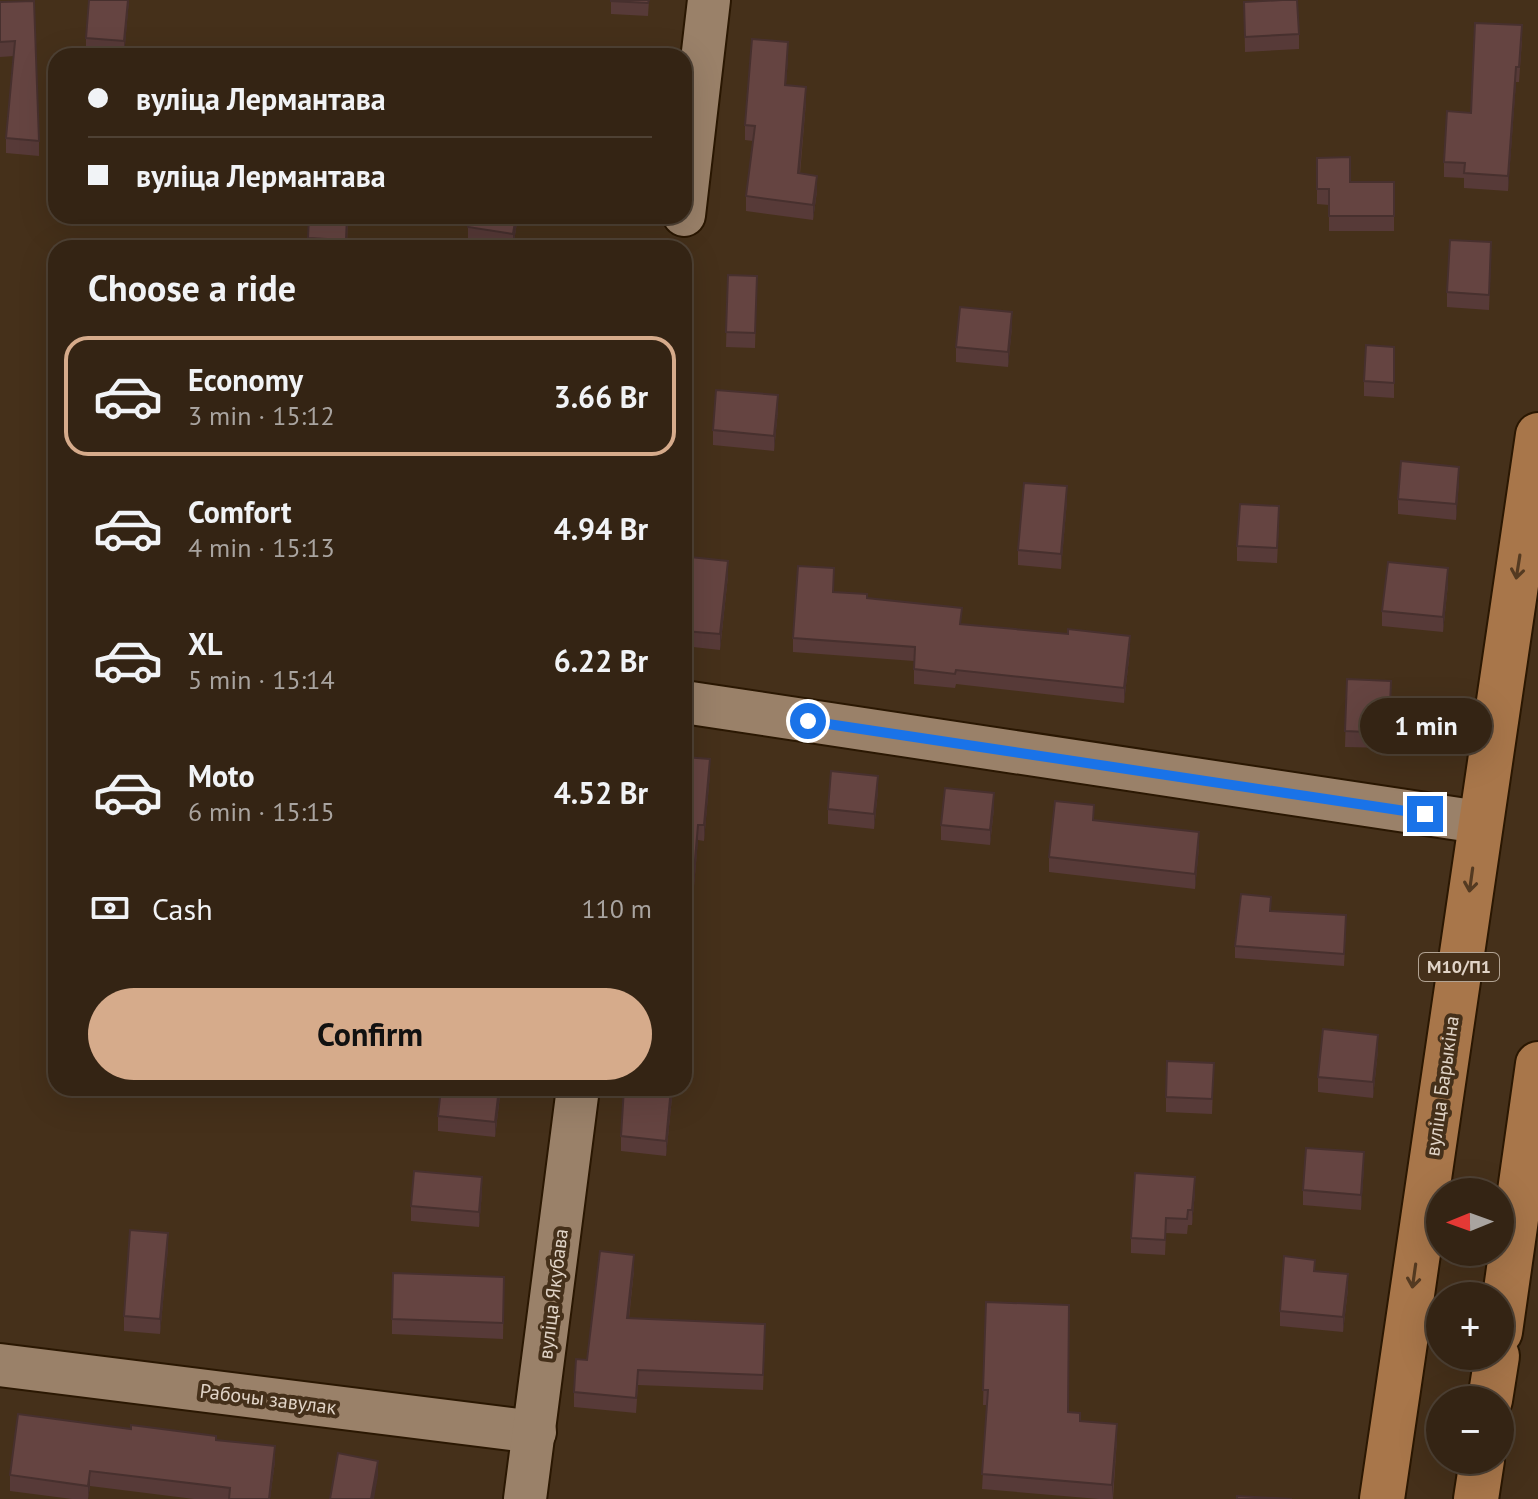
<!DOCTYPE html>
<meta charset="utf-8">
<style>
:root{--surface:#342414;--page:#3c2c1d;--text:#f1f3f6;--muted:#a9a4a0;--line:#4e4134;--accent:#d6ab8b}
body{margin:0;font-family:"PT Sans",sans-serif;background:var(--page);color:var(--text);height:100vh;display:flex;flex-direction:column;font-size:30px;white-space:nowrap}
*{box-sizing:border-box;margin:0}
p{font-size:26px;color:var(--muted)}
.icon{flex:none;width:44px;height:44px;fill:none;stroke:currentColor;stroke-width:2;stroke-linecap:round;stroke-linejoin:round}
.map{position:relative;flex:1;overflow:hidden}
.panel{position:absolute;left:48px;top:240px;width:644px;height:856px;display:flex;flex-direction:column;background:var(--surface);border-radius:24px;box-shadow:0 8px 32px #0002,0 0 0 2px var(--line)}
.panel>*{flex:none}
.hud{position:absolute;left:48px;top:48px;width:644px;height:176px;border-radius:24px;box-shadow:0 8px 32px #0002,0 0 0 2px var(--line);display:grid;align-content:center;height:176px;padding:0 40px;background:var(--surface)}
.needle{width:52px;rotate:269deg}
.fabs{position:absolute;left:1426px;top:1178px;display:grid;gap:16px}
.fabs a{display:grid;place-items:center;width:88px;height:88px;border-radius:50%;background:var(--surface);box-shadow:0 8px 32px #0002,0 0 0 2px var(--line);font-size:40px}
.end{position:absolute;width:36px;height:36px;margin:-18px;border:10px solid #1a73e8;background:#fff;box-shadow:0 0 0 4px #fff}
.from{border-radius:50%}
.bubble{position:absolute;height:56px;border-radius:28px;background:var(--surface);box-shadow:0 8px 32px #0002,0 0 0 2px var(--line);font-size:26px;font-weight:600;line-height:56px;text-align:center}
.hud b{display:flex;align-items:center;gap:28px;height:76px;font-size:30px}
.hud b+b{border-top:2px solid var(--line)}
.hud i{width:20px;height:20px;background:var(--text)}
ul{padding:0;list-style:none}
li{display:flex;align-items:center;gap:24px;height:120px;margin:0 16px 12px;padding:0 24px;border:4px solid transparent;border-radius:24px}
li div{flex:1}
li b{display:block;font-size:30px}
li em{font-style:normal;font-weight:600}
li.active{border-color:var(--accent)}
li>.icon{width:72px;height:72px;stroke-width:1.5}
h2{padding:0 40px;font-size:36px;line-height:96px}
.pay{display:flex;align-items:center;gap:20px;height:88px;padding:0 40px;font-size:30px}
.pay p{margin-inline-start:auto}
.button{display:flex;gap:16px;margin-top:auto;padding:16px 40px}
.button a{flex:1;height:92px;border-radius:48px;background:var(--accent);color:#111;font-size:32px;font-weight:600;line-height:92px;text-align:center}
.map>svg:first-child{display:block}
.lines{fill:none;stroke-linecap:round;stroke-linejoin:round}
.street-casing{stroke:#2a1702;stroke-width:46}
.primary-casing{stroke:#2a1702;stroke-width:48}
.street{stroke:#9a8169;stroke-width:42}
.primary{stroke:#a8764a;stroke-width:44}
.wall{fill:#573a38}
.shaded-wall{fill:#47302e}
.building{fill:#654441;stroke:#47302e;stroke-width:2}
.oneway{stroke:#543a21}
.route{stroke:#1a73e8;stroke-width:10}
.labels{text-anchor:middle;stroke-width:8;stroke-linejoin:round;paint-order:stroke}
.shield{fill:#45301a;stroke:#b2a393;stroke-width:2}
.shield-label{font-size:18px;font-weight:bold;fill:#e1d4c7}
.street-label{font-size:20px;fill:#e1d4c7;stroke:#45301a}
</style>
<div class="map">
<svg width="1538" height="1499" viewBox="0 0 1538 1499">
<rect width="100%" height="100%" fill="#45301a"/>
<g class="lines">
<!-- street casing -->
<g class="street-casing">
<g id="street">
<polyline points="684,215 709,0"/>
<polyline points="684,702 1479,822"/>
<polyline points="0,1365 535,1432"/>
<polyline points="525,1499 578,1088"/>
</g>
</g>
<!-- primary casing -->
<g class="primary-casing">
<g id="primary">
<polyline points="1500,1332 1538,1064"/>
<polyline points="1490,1400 1497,1356"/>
<polyline points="1382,1499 1538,435"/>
<polyline points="1476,1499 1482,1460"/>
</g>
</g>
<!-- street -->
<use href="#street" class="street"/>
<!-- primary -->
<use href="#primary" class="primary"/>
</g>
<!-- wall -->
<g class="wall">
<polygon points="129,0 124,56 86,53 86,38"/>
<polygon points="611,0 649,0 648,16 611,14"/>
<polygon points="34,1 39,141 39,156 6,153 6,138 14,56 0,57 0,2"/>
<polygon points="1244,2 1299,34 1299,49 1245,52"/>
<polygon points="1522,40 1519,82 1516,82 1508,191 1464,188 1464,178 1444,177 1444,162 1471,113"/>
<polygon points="788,58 786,85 806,102 800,174 817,191 813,220 746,211 746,196 753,141 745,140 745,125"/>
<polygon points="1317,158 1350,182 1394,182 1394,231 1329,231 1329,205 1317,204"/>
<polygon points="309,216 348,216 347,248 308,248"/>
<polygon points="470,216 518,216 513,248 503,248 468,242 468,227"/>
<polygon points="1491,258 1489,310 1447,307 1447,292"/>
<polygon points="728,275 757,276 755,348 726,347"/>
<polygon points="1012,327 1008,367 956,362 956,347"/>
<polygon points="1394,347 1394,398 1364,396 1364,381"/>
<polygon points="778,410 774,451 713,445 713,430"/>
<polygon points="1459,482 1456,520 1398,514 1398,499"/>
<polygon points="1067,501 1061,569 1018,565 1018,550"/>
<polygon points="1279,521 1277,563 1237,561 1237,546"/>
<polygon points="728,576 720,650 684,646 684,618"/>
<polygon points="1448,584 1443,632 1382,626 1382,611"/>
<polygon points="834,592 867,598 961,624 1130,650 1124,703 956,684 955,688 914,684 914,661 793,652 793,638"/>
<polygon points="1347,679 1391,681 1389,748 1345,747"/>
<polygon points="684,757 710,774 704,841 698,840 688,956 684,956"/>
<polygon points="878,791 874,829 828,824 828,809"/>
<polygon points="994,808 990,845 941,840 941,825"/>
<polygon points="1094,820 1199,847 1195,889 1049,872 1049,857"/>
<polygon points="1271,911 1346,927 1344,966 1235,958 1235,946"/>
<polygon points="1378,1050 1373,1098 1318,1092 1318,1077"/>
<polygon points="1214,1063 1212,1114 1166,1112 1166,1097"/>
<polygon points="501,1088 495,1137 438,1131 438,1116"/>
<polygon points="673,1088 666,1156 621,1151 621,1136"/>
<polygon points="1364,1167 1361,1210 1303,1205 1303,1190"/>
<polygon points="482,1192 479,1227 411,1221 411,1206"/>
<polygon points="1195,1192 1192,1225 1188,1225 1187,1234 1166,1233 1165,1255 1131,1253 1131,1238"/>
<polygon points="168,1248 160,1334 124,1331 124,1316"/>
<polygon points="634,1270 629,1319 765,1339 763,1390 638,1385 636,1413 574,1407 574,1392 587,1360"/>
<polygon points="1315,1271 1348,1289 1343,1332 1280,1326 1280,1311"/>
<polygon points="504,1277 503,1339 392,1334 392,1319"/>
<polygon points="986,1302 1068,1412 1080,1421 1117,1439 1113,1499 1099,1499 982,1489 987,1405 983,1405"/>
<polygon points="131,1429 216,1440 275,1461 270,1499 194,1499 90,1486 88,1499 72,1499 10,1491 10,1475"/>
</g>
<!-- shaded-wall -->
<g class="shaded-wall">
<polygon points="128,0 129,0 124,56 124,41"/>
<polygon points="788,42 788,58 785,100 785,85"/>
<polygon points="1516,67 1516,82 1508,191 1508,176"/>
<polygon points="806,87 806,102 798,189 798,173"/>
<polygon points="817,176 817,191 813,220 813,205"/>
<polygon points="516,216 518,216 513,248 513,234"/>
<polygon points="1012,312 1012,327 1008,367 1008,352"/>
<polygon points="778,395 778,410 774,451 774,436"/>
<polygon points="1459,467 1459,482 1456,520 1456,504"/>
<polygon points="1067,486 1067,501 1061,569 1061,554"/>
<polygon points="728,561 728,576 720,650 720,634"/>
<polygon points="1448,568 1448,584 1443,632 1443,617"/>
<polygon points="1130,636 1130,650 1124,703 1124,688"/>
<polygon points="710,759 710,774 704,841 704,825"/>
<polygon points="878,776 878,791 874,829 874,814"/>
<polygon points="994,793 994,808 990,845 990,830"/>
<polygon points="698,825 698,840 688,956 688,941"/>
<polygon points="1199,832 1199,847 1195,889 1195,874"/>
<polygon points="1378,1035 1378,1050 1373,1098 1373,1082"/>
<polygon points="499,1088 501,1088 495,1137 495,1122"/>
<polygon points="671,1088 673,1088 666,1156 666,1141"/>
<polygon points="1364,1152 1364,1167 1361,1210 1361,1195"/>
<polygon points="482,1177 482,1192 479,1227 479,1212"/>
<polygon points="1195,1177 1195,1192 1192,1225 1192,1210"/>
<polygon points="168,1233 168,1248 160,1334 160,1319"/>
<polygon points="634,1255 634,1270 627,1334 627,1318"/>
<polygon points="1348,1274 1348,1289 1343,1332 1343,1317"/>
<polygon points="1117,1424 1117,1439 1112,1499 1112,1485"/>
<polygon points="275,1446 275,1461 270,1499 269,1499"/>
<polygon points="378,1461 378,1476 374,1499 371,1499"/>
<polygon points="90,1471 90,1486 88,1499 88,1486"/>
</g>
<!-- building -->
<g class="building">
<polygon points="89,0 128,0 124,41 86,38"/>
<polygon points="611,0 649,0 648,3 611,1"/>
<polygon points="1282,0 1297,0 1299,34 1245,37 1244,2"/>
<polygon points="34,1 39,141 6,138 15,41 0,42 0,2"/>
<polygon points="1475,23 1522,25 1519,67 1516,67 1508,176 1464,173 1465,163 1444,162 1447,111 1471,113"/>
<polygon points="752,39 788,42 785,85 806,87 798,173 817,176 813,205 746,196 755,126 745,125"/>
<polygon points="1350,157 1350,182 1394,182 1394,216 1329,216 1329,189 1317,189 1317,158"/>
<polygon points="309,216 347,216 346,240 308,238"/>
<polygon points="470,216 516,216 513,234 468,227"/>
<polygon points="1450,240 1491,242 1489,295 1447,292"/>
<polygon points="728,275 757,276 755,333 726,332"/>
<polygon points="960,307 1012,312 1008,352 956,347"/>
<polygon points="1366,345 1394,347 1394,383 1364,381"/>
<polygon points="716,390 778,395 774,436 713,430"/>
<polygon points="1401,461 1459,467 1456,504 1398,499"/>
<polygon points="1024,483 1067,486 1061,554 1018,550"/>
<polygon points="1240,504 1279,506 1277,548 1237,546"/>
<polygon points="690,557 728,561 720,634 684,631 684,618"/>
<polygon points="1388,562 1448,568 1443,617 1382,611"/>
<polygon points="798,566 834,568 833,592 867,594 867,598 962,608 960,624 1068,634 1068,629 1130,636 1124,688 956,670 955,674 914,669 915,647 793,638"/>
<polygon points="1347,679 1391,681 1389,733 1345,731"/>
<polygon points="684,757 710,759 704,825 698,825 688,941 684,941"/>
<polygon points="831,771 878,776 874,814 828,809"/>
<polygon points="945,788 994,793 990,830 941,825"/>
<polygon points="1055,801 1094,805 1093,820 1199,832 1195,874 1049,857"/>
<polygon points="1241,894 1271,897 1270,911 1346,915 1344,954 1235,946"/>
<polygon points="1323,1029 1378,1035 1373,1082 1318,1077"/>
<polygon points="1167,1061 1214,1063 1212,1099 1166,1097"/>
<polygon points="441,1088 499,1088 495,1122 438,1116"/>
<polygon points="624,1088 671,1088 666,1141 621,1136"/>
<polygon points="1306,1148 1364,1152 1361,1195 1303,1190"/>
<polygon points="414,1171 482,1177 479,1212 411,1206"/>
<polygon points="1135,1173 1195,1177 1192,1210 1188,1210 1187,1219 1166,1218 1165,1240 1131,1238"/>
<polygon points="130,1230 168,1233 160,1319 124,1316"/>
<polygon points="600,1251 634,1255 627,1318 765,1324 763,1375 638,1370 636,1398 574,1392 576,1359 587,1360"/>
<polygon points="1284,1256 1315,1260 1314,1271 1348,1274 1343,1317 1280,1311"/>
<polygon points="393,1273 504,1277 503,1323 392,1319"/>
<polygon points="986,1302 1069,1305 1068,1412 1080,1413 1080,1421 1117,1424 1112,1485 982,1474 988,1390 983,1390"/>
<polygon points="18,1414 131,1429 131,1425 216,1436 216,1440 275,1446 269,1499 229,1499 230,1488 90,1471 88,1486 10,1475"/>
<polygon points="338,1453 378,1461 371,1499 330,1499"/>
<polygon points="1237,1496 1292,1499 1237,1499"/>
</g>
<!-- one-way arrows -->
<defs><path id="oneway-shaft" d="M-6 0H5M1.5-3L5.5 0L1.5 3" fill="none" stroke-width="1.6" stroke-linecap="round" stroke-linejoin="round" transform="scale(2)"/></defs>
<g class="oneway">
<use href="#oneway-shaft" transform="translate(1518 567) rotate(99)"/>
<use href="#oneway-shaft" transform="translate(1471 880) rotate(98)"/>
<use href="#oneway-shaft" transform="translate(1414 1276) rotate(98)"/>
</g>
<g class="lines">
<!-- route -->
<polyline class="route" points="808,721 1425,814"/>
</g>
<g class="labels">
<!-- shield labels -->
<rect class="shield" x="1419" y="953" width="80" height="28" rx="6"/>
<g class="shield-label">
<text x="1459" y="973">М10/П1</text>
</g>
<!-- street labels -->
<g class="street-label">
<text transform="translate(1442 1086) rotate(-82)" y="7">вуліца Барыкіна</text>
<text transform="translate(553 1294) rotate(-83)" y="7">вуліца Якубава</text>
<text transform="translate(268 1399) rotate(7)" y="7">Рабочы завулак</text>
</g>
</g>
</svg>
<div class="fabs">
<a><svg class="needle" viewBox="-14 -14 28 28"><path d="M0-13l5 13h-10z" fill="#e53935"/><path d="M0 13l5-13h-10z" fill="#a9a4a0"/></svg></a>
<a>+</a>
<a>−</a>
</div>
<i class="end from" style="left:808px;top:721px"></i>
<i class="end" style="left:1425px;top:814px"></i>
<div class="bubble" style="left:1360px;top:698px;width:132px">1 min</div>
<div class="hud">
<b><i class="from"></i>вуліца Лермантава</b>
<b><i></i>вуліца Лермантава</b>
</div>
<section class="panel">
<h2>Choose a ride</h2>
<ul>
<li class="active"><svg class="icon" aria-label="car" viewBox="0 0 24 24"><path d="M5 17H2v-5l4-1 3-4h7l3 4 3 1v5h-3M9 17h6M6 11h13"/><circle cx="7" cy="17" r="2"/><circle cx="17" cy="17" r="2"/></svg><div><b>Economy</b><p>3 min · 15:12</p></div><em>3.66 Br</em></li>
<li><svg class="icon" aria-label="car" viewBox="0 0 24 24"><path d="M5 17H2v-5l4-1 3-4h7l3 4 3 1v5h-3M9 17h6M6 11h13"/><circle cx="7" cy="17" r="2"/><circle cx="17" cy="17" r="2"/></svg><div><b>Comfort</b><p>4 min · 15:13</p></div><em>4.94 Br</em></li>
<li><svg class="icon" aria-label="car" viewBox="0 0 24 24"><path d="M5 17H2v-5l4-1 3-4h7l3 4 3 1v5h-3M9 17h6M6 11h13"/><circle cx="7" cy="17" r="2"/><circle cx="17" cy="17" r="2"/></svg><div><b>XL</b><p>5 min · 15:14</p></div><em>6.22 Br</em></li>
<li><svg class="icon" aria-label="car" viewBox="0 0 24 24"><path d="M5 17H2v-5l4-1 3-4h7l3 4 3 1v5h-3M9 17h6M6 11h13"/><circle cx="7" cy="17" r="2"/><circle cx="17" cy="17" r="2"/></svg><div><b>Moto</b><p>6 min · 15:15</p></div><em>4.52 Br</em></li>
</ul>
<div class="pay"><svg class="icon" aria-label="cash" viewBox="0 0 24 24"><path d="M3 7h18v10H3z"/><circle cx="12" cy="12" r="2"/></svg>Cash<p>110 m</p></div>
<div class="button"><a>Confirm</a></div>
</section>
</div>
